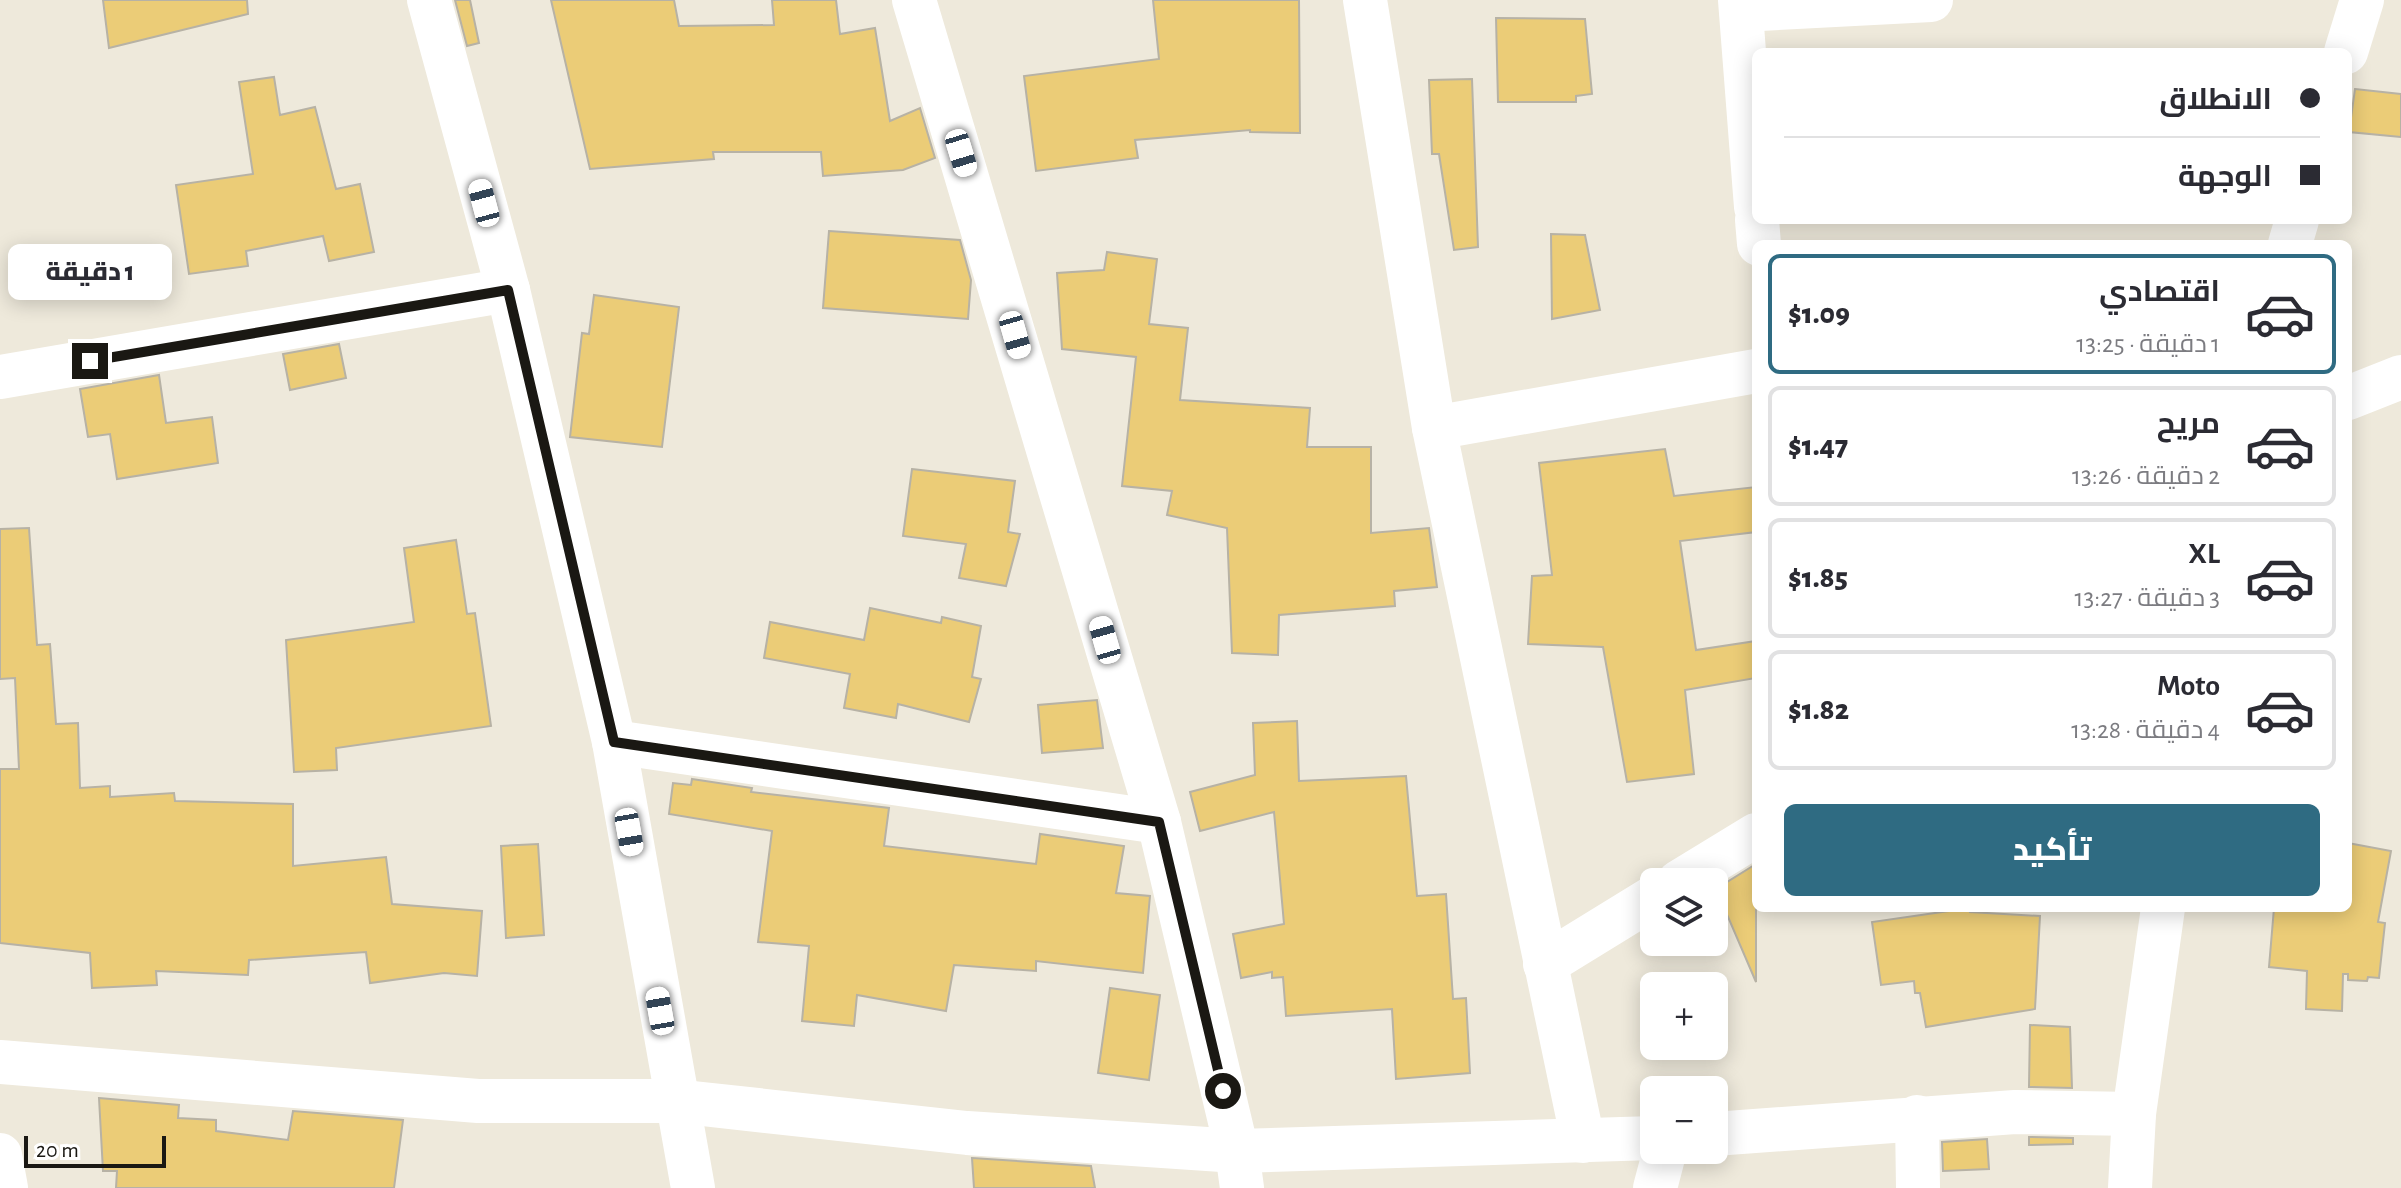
<!DOCTYPE html>
<html lang="ar">
<meta charset="utf-8">
<style>
:root{--surface:#fff;--page:#f2f2f3;--text:#2b2b33;--muted:#7c7c81;--line:#e1e1e2;--accent:#2f6b82}
body{margin:0;font-family:"Alegreya Sans",Cairo,sans-serif;background:var(--page);color:var(--text);direction:rtl;height:100vh;display:flex;flex-direction:column;font-size:30px;white-space:nowrap}
*{box-sizing:border-box;margin:0}
p{font-size:26px;color:var(--muted)}
.icon{flex:none;width:44px;height:44px;fill:none;stroke:currentColor;stroke-width:2;stroke-linecap:round;stroke-linejoin:round}
.map{position:relative;flex:1;overflow:hidden;direction:ltr}
.panel{position:absolute;left:1752px;top:240px;width:600px;height:672px;display:flex;flex-direction:column;background:var(--surface);border-radius:12px;box-shadow:0 4px 20px #0003;direction:rtl}
.panel>*{flex:none}
.banner{position:absolute;left:1752px;top:48px;width:600px;height:176px;border-radius:12px;box-shadow:0 4px 20px #0003;direction:rtl;display:grid;align-content:center;height:176px;padding:0 32px;background:var(--surface)}
.buttons{position:absolute;left:1640px;top:868px;display:grid;gap:16px}
.buttons a{display:grid;place-items:center;width:88px;height:88px;border-radius:12px;background:var(--surface);box-shadow:0 4px 20px #0003;font-size:40px}
.scale{position:absolute;left:24px;bottom:20px;width:142px;box-sizing:border-box;padding-left:8px;border:4px solid #1a1813;border-top:0;font-size:22px;line-height:28px;white-space:nowrap;color:#1a1813;-webkit-text-stroke:6px #fff;paint-order:stroke}
.end{position:absolute;width:36px;height:36px;margin:-18px;border:10px solid #1a1813;background:#fff;box-shadow:0 0 0 4px #fff}
.from{border-radius:50%}
.bubble{position:absolute;height:56px;border-radius:12px;background:var(--surface);box-shadow:0 4px 20px #0003;font-size:26px;font-weight:800;line-height:56px;text-align:center;direction:rtl}
.car{position:absolute;width:24px;height:48px;margin:-24px -12px;border-radius:10px;box-shadow:0 0 6px 2px #0007;background:linear-gradient(#fff 24%,#345 0 40%,#fff 0 76%,#345 0 86%,#fff 0)}
.banner b{display:flex;align-items:center;gap:28px;height:76px;font-size:30px}
.banner b+b{border-top:2px solid var(--line)}
.banner i{width:20px;height:20px;background:var(--text)}
ul{padding:14px 0 0;list-style:none}
li{display:flex;align-items:center;gap:24px;height:120px;margin:0 16px 12px;padding:0 16px;border:4px solid var(--line);border-radius:12px}
li div{flex:1}
li b{display:block;font-size:30px}
li em{font-style:normal;font-weight:800}
li.selected{border-color:var(--accent)}
li>.icon{width:72px;height:72px;stroke-width:1.5}
.action{display:flex;gap:16px;margin-top:auto;padding:16px 32px}
.action a{flex:1;height:92px;border-radius:12px;background:var(--accent);color:#fff;font-size:32px;font-weight:800;line-height:92px;text-align:center}
.map>svg:first-child{display:block}
.building{fill:#ebcc77;stroke:#b7b2a5;stroke-width:2}
.lines{fill:none;stroke-linecap:round;stroke-linejoin:round}
.minor{stroke:#fff;stroke-width:44}
.route{stroke:#1a1813;stroke-width:10}
</style>
<div class="map">
<svg width="2401" height="1188" viewBox="0 0 2401 1188">
<rect width="100%" height="100%" fill="#eee9db"/>
<!-- building -->
<g class="building">
<polygon points="103,0 247,0 248,14 109,48"/>
<polygon points="455,0 470,0 479,43 467,46"/>
<polygon points="551,0 674,0 679,26 774,25 772,0 836,0 840,34 875,28 890,121 920,108 935,158 903,170 823,176 821,152 713,152 714,159 590,169"/>
<polygon points="1153,0 1299,0 1300,133 1250,132 1250,130 1135,140 1138,158 1036,171 1024,76 1159,59"/>
<polygon points="1496,18 1585,19 1592,94 1576,96 1576,102 1498,102"/>
<polygon points="274,77 280,115 315,107 336,189 360,184 374,252 329,261 323,236 246,251 248,266 189,274 176,185 253,174 239,82"/>
<polygon points="1472,79 1478,247 1454,250 1439,154 1432,154 1429,80"/>
<polygon points="2355,89 2401,94 2401,137 2349,132"/>
<polygon points="829,231 960,240 971,280 968,319 823,308"/>
<polygon points="1551,234 1585,235 1600,310 1552,319"/>
<polygon points="1107,252 1157,259 1149,324 1188,328 1180,400 1310,408 1307,447 1371,447 1371,533 1429,528 1437,587 1394,591 1395,606 1279,615 1278,655 1232,653 1227,528 1167,515 1172,491 1122,486 1136,357 1062,349 1057,273 1104,270"/>
<polygon points="594,295 679,307 662,447 570,437 582,333 589,334"/>
<polygon points="339,344 346,378 290,390 283,354"/>
<polygon points="159,375 166,423 212,417 218,463 117,479 110,434 88,437 80,389"/>
<polygon points="1665,449 1674,496 1756,487 1756,532 1680,541 1696,650 1756,641 1756,678 1685,690 1694,774 1627,782 1603,647 1528,644 1532,576 1552,575 1539,463"/>
<polygon points="912,469 1015,481 1008,532 1020,534 1006,586 959,578 966,544 903,536"/>
<polygon points="29,528 37,645 50,644 56,724 78,723 80,788 110,786 110,797 174,793 175,801 293,804 293,866 386,857 392,904 482,911 477,976 444,973 370,983 366,952 249,960 248,975 156,971 157,985 92,988 90,953 0,943 0,769 19,769 15,678 0,679 0,529"/>
<polygon points="456,540 467,614 475,613 491,726 336,748 337,770 294,772 286,640 414,622 404,548"/>
<polygon points="870,608 941,623 942,617 981,626 972,677 981,679 969,722 898,704 896,718 844,708 850,674 764,658 770,622 864,640"/>
<polygon points="1097,700 1103,748 1042,753 1038,705"/>
<polygon points="1297,721 1299,781 1406,776 1417,896 1446,894 1453,999 1466,998 1470,1073 1396,1079 1392,1009 1286,1016 1283,977 1272,978 1272,972 1241,978 1233,934 1284,924 1274,812 1200,831 1190,792 1255,775 1253,723"/>
<polygon points="692,779 752,788 751,792 889,808 884,846 1036,864 1040,834 1124,846 1116,893 1150,896 1143,973 1036,961 1036,971 954,965 946,1011 857,995 854,1026 802,1021 809,946 758,942 772,831 669,814 673,783 691,785"/>
<polygon points="2348,843 2391,851 2378,922 2385,923 2379,978 2368,977 2367,981 2348,980 2348,974 2343,974 2342,1011 2306,1009 2307,971 2269,967 2274,908 2348,908"/>
<polygon points="538,844 544,935 506,938 501,846"/>
<polygon points="1756,864 1756,982 1716,889"/>
<polygon points="1970,908 1970,912 2040,916 2035,1009 1926,1027 1920,993 1915,993 1914,981 1881,985 1872,922"/>
<polygon points="1110,988 1160,995 1149,1080 1098,1073"/>
<polygon points="2030,1025 2070,1027 2072,1088 2029,1087"/>
<polygon points="99,1098 179,1105 178,1118 216,1120 216,1131 288,1140 293,1111 403,1120 394,1188 116,1188 117,1171 103,1171"/>
<polygon points="2029,1137 2073,1138 2073,1144 2029,1145"/>
<polygon points="1987,1139 1989,1169 1943,1171 1942,1142"/>
<polygon points="972,1158 1091,1166 1095,1188 974,1188"/>
</g>
<g class="lines">
<!-- minor -->
<g class="minor">
<polyline points="429,0 508,290 614,742 693,1188"/>
<polyline points="914,0 1159,822 1237,1151 1242,1188"/>
<polyline points="1365,0 1434,428 1583,1141"/>
<polyline points="1740,0 1756,207"/>
<polyline points="1741,10 1931,0"/>
<polyline points="2346,52 2362,0"/>
<polyline points="1757,220 1759,244"/>
<polyline points="2290,244 2297,220"/>
<polyline points="0,377 508,290"/>
<polyline points="2348,398 2401,377"/>
<polyline points="1434,428 1756,371"/>
<polyline points="614,742 1159,822"/>
<polyline points="1679,882 1756,835"/>
<polyline points="1545,964 1654,897"/>
<polyline points="0,1062 478,1101 675,1101 967,1133 1237,1151 1654,1138"/>
<polyline points="1917,1117 1918,1188"/>
<polyline points="1714,1134 2015,1112 2134,1114"/>
<polyline points="0,1155 6,1188"/>
<polyline points="1655,1188 1665,1150"/>
<polyline points="2130,1188 2134,1114 2163,908"/>
</g>
</g>
<g class="lines">
<!-- route -->
<polyline class="route" points="90,361 508,290 614,742 1159,822 1223,1091"/>
</g>
</svg>
<div class="buttons">
<a><svg class="icon" aria-label="layers" viewBox="0 0 24 24"><path d="M12 4l9 5-9 5-9-5zM3 14l9 5 9-5"/></svg></a>
<a>+</a>
<a>−</a>
</div>
<div class="scale">20 m</div>
<i class="end from" style="left:1223px;top:1091px"></i>
<i class="end" style="left:90px;top:361px"></i>
<div class="bubble" style="left:8px;top:244px;width:164px">1 دقيقة</div>
<i class="car" style="left:961px;top:153px;rotate:163deg"></i>
<i class="car" style="left:484px;top:203px;rotate:345deg"></i>
<i class="car" style="left:1015px;top:335px;rotate:164deg"></i>
<i class="car" style="left:1105px;top:640px;rotate:344deg"></i>
<i class="car" style="left:629px;top:832px;rotate:170deg"></i>
<i class="car" style="left:660px;top:1011px;rotate:350deg"></i>
<div class="banner">
<b><i class="from"></i>الانطلاق</b>
<b><i></i>الوجهة</b>
</div>
<section class="panel">
<ul>
<li class="selected"><svg class="icon" aria-label="car" viewBox="0 0 24 24"><path d="M5 17H2v-5l4-1 3-4h7l3 4 3 1v5h-3M9 17h6M6 11h13"/><circle cx="7" cy="17" r="2"/><circle cx="17" cy="17" r="2"/></svg><div><b>اقتصادي</b><p>1 دقيقة · 13:25</p></div><em>$1.09</em></li>
<li><svg class="icon" aria-label="car" viewBox="0 0 24 24"><path d="M5 17H2v-5l4-1 3-4h7l3 4 3 1v5h-3M9 17h6M6 11h13"/><circle cx="7" cy="17" r="2"/><circle cx="17" cy="17" r="2"/></svg><div><b>مريح</b><p>2 دقيقة · 13:26</p></div><em>$1.47</em></li>
<li><svg class="icon" aria-label="car" viewBox="0 0 24 24"><path d="M5 17H2v-5l4-1 3-4h7l3 4 3 1v5h-3M9 17h6M6 11h13"/><circle cx="7" cy="17" r="2"/><circle cx="17" cy="17" r="2"/></svg><div><b>XL</b><p>3 دقيقة · 13:27</p></div><em>$1.85</em></li>
<li><svg class="icon" aria-label="car" viewBox="0 0 24 24"><path d="M5 17H2v-5l4-1 3-4h7l3 4 3 1v5h-3M9 17h6M6 11h13"/><circle cx="7" cy="17" r="2"/><circle cx="17" cy="17" r="2"/></svg><div><b>Moto</b><p>4 دقيقة · 13:28</p></div><em>$1.82</em></li>
</ul>
<div class="action"><a>تأكيد</a></div>
</section>
</div>
